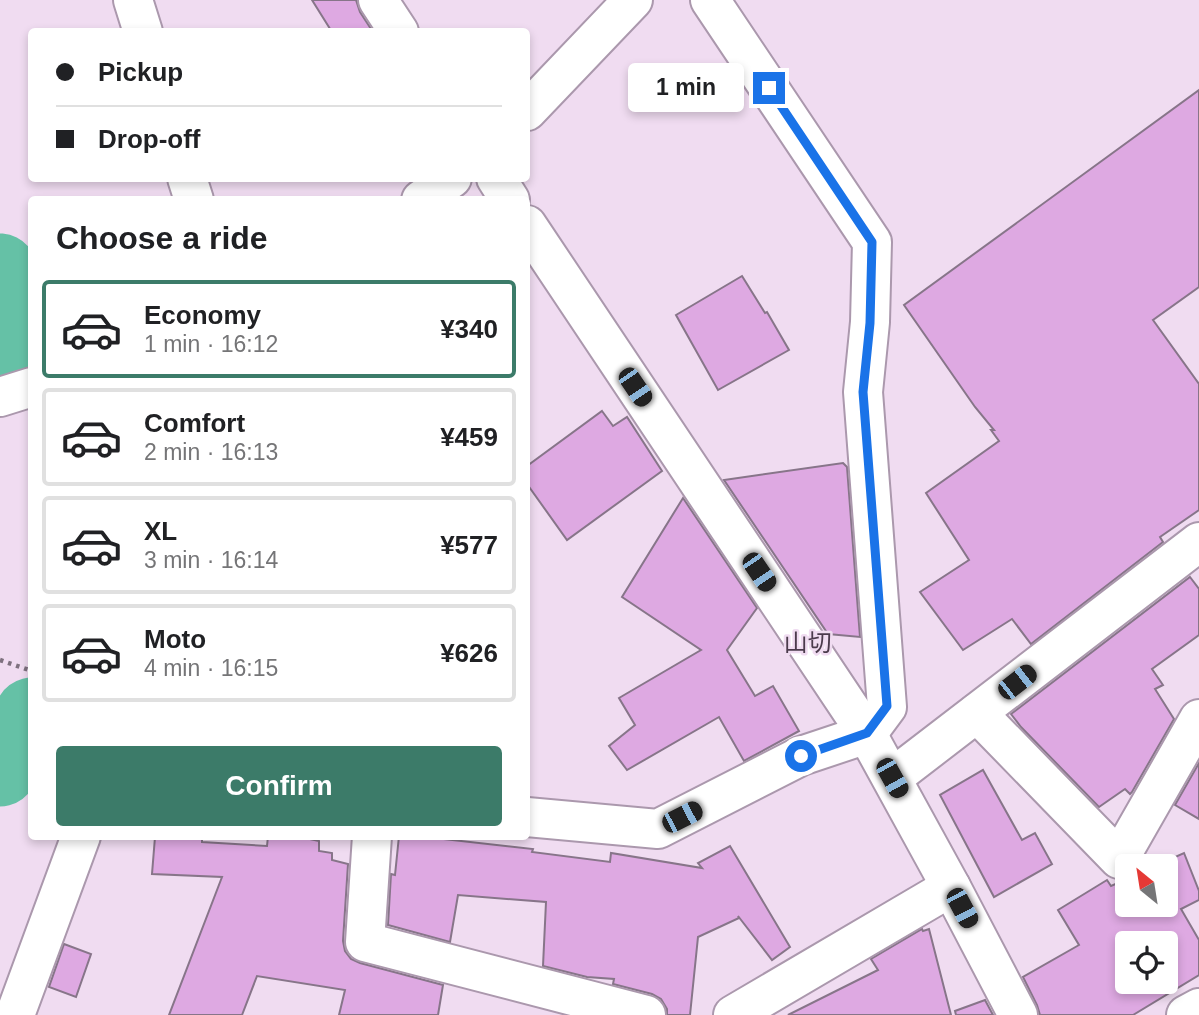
<!DOCTYPE html>
<meta charset="utf-8">
<style>
:root{--surface:#fff;--page:#f6f6f6;--text:#202124;--muted:#757577;--line:#e0e0e0;--accent:#3c7b69}
body{margin:0;font-family:Arial,"Noto Sans JP",sans-serif;background:var(--page);color:var(--text);height:100vh;display:flex;flex-direction:column;font-size:26px;white-space:nowrap}
*{box-sizing:border-box;margin:0}
p{font-size:23px;color:var(--muted)}
.icon{flex:none;width:38px;height:38px;fill:none;stroke:currentColor;stroke-width:2;stroke-linecap:round;stroke-linejoin:round}
.map{position:relative;flex:1;overflow:hidden}
.panel{position:absolute;left:28px;top:196px;width:502px;height:644px;display:flex;flex-direction:column;background:var(--surface);border-radius:7px;box-shadow:0 4px 10px #0003}
.panel>*{flex:none}
.hud{position:absolute;left:28px;top:28px;width:502px;height:154px;border-radius:7px;box-shadow:0 4px 10px #0003;display:grid;align-content:center;height:154px;padding:0 28px;background:var(--surface)}
.needle{width:46px;rotate:330deg}
.controls{position:absolute;left:1115px;top:854px;display:grid;gap:14px}
.controls a{display:grid;place-items:center;width:63px;height:63px;border-radius:7px;background:var(--surface);box-shadow:0 4px 10px #0003;font-size:35px}
.end{position:absolute;width:32px;height:32px;margin:-16px;border:9px solid #1a73e8;background:#fff;box-shadow:0 0 0 4px #fff}
.from{border-radius:50%}
.bubble{position:absolute;height:49px;border-radius:7px;background:var(--surface);box-shadow:0 4px 10px #0003;font-size:23px;font-weight:700;line-height:49px;text-align:center}
.car{position:absolute;width:21px;height:42px;margin:-21px -10px;border-radius:9px;box-shadow:0 0 5px 2px #0007;background:linear-gradient(#222 24%,#8ab4d8 0 40%,#222 0 76%,#8ab4d8 0 86%,#222 0)}
.hud b{display:flex;align-items:center;gap:24px;height:66px;font-size:26px}
.hud b+b{border-top:2px solid var(--line)}
.hud i{width:18px;height:18px;background:var(--text)}
ul{padding:0;list-style:none}
li{display:flex;align-items:center;gap:21px;height:98px;margin:0 14px 10px;padding:0 14px;border:4px solid var(--line);border-radius:7px}
li div{flex:1}
li b{display:block;font-size:26px}
li em{font-style:normal;font-weight:700}
li.selected{border-color:var(--accent)}
li>.icon{width:63px;height:63px;stroke-width:1.5}
h2{padding:0 28px;font-size:32px;line-height:84px}
.button{display:flex;gap:14px;margin-top:auto;padding:14px 28px}
.button a{flex:1;height:80px;border-radius:7px;background:var(--accent);color:#fff;font-size:28px;font-weight:700;line-height:80px;text-align:center}
.map>svg:first-child{display:block}
.lines{fill:none;stroke-linecap:round;stroke-linejoin:round}
.river{stroke:#65c1a6;stroke-width:75}
.building{fill:#dea9e2;stroke:#877589;stroke-width:2;fill-rule:evenodd}
.minor-casing{stroke:#ab98ad;stroke-width:42}
.path{stroke:#7e717f;stroke-width:4.5;stroke-dasharray:3.5 5;stroke-linecap:butt}
.minor{stroke:#fff;stroke-width:38}
.route{stroke:#1a73e8;stroke-width:9}
.labels{text-anchor:middle;stroke-width:5;stroke-linejoin:round;paint-order:stroke}
.quarter-label{font-size:24px;fill:#4b3b4c;stroke:#f0dcf1}
</style>
<div class="map">
<svg width="1199" height="1015" viewBox="0 0 1199 1015">
<rect width="100%" height="100%" fill="#f0dcf1"/>
<g class="lines">
<!-- river -->
<g class="river">
<polyline points="0,271 32,367"/>
<polyline points="0,769 32,715"/>
</g>
</g>
<!-- building -->
<g class="building">
<polygon points="312,0 356,0 360,12 373,32 332,32"/>
<polygon points="1199,90 1199,287 1153,320 1199,384 1199,510 1160,537 1163,542 1031,644 1012,619 963,650 920,592 969,560 926,493 999,441 991,430 994,430 975,407 904,305"/>
<polygon points="742,276 765,313 767,312 789,350 718,390 676,315"/>
<polygon points="602,411 613,426 627,417 662,471 567,540 527,484 527,466"/>
<polygon points="843,463 847,467 860,637 828,634 724,480"/>
<polygon points="683,498 757,608 727,650 755,696 773,686 799,731 744,761 719,717 627,770 609,746 635,725 619,698 701,650 622,597"/>
<polygon points="1190,577 1199,589 1199,635 1152,669 1163,685 1155,689 1174,719 1132,792 1130,794 1125,789 1099,807 1021,727 1011,714"/>
<polygon points="1199,763 1199,819 1175,805"/>
<polygon points="983,770 1022,840 1035,833 1052,864 994,897 940,795"/>
<polygon points="268,836 296,836 319,841 319,851 332,853 332,860 348,864 343,941 345,951 351,959 360,963 443,985 438,1015 339,1015 345,990 257,976 242,1015 169,1015 222,877 152,874 155,837 202,839 202,842 267,846"/>
<polygon points="399,836 417,836 533,849 532,852 610,862 611,853 702,868 698,863 730,846 790,947 772,960 738,916 739,918 698,937 690,1015 667,1015 667,1009 661,999 652,994 613,984 614,979 587,977 543,966 546,902 458,895 450,942 388,925 391,874 395,875"/>
<path d="M1184,853L1199,891V900L1181,909L1199,940V975L1133,1015H1040L1037,1005L1023,977L1079,945L1058,910L1107,880L1111,886L1127,879V905H1166V866H1155ZM1127,943H1166V982H1127Z"/>
<polygon points="922,929 923,931 929,929 951,1015 788,1015 878,970 871,959"/>
<polygon points="64,944 91,954 76,997 49,987"/>
<polygon points="985,1000 993,1015 956,1015 955,1011"/>
</g>
<g class="lines">
<!-- minor casing -->
<g class="minor-casing">
<g id="minor">
<polyline points="133,0 143,32"/>
<polyline points="378,0 399,32"/>
<polyline points="527,111 633,0"/>
<polyline points="187,178 194,200"/>
<polyline points="496,178 510,200"/>
<polyline points="421,200 452,178"/>
<polyline points="527,225 867,734 951,887 1018,1015"/>
<polyline points="0,397 32,387"/>
<polyline points="977,713 1119,859 1199,719"/>
<polyline points="892,778 1199,542"/>
<polyline points="527,817 658,829 801,756 867,734 887,707 863,392 870,322 872,242 710,0"/>
<polyline points="372,836 365,942 646,1015"/>
<polyline points="15,1015 81,836"/>
<polyline points="733,1015 951,887"/>
<polyline points="1186,1015 1199,1008"/>
</g>
</g>
<!-- path -->
<polyline class="path" points="0,660 32,671"/>
<!-- minor -->
<use href="#minor" class="minor"/>
</g>
<g class="lines">
<!-- route -->
<polyline class="route" points="769,88 872,242 870,323 863,392 887,706 867,733 801,756"/>
</g>
<g class="labels">
<!-- quarter labels -->
<g class="quarter-label">
<text x="808" y="651">山切</text>
</g>
</g>
</svg>
<div class="controls">
<a><svg class="needle" viewBox="-14 -14 28 28"><path d="M0-13l5 13h-10z" fill="#e53935"/><path d="M0 13l5-13h-10z" fill="#757577"/></svg></a>
<a><svg class="icon" aria-label="locate" viewBox="0 0 24 24"><circle cx="12" cy="12" r="6"/><path d="M12 2v4M12 18v4M2 12h4M18 12h4"/></svg></a>
</div>
<i class="end from" style="left:801px;top:756px"></i>
<i class="end" style="left:769px;top:88px"></i>
<div class="bubble" style="left:628px;top:63px;width:116px">1 min</div>
<i class="car" style="left:635px;top:387px;rotate:146deg"></i>
<i class="car" style="left:759px;top:572px;rotate:146deg"></i>
<i class="car" style="left:1017px;top:682px;rotate:52deg"></i>
<i class="car" style="left:892px;top:778px;rotate:151deg"></i>
<i class="car" style="left:682px;top:817px;rotate:63deg"></i>
<i class="car" style="left:962px;top:908px;rotate:152deg"></i>
<div class="hud">
<b><i class="from"></i>Pickup</b>
<b><i></i>Drop-off</b>
</div>
<section class="panel">
<h2>Choose a ride</h2>
<ul>
<li class="selected"><svg class="icon" aria-label="car" viewBox="0 0 24 24"><path d="M5 17H2v-5l4-1 3-4h7l3 4 3 1v5h-3M9 17h6M6 11h13"/><circle cx="7" cy="17" r="2"/><circle cx="17" cy="17" r="2"/></svg><div><b>Economy</b><p>1 min · 16:12</p></div><em>¥340</em></li>
<li><svg class="icon" aria-label="car" viewBox="0 0 24 24"><path d="M5 17H2v-5l4-1 3-4h7l3 4 3 1v5h-3M9 17h6M6 11h13"/><circle cx="7" cy="17" r="2"/><circle cx="17" cy="17" r="2"/></svg><div><b>Comfort</b><p>2 min · 16:13</p></div><em>¥459</em></li>
<li><svg class="icon" aria-label="car" viewBox="0 0 24 24"><path d="M5 17H2v-5l4-1 3-4h7l3 4 3 1v5h-3M9 17h6M6 11h13"/><circle cx="7" cy="17" r="2"/><circle cx="17" cy="17" r="2"/></svg><div><b>XL</b><p>3 min · 16:14</p></div><em>¥577</em></li>
<li><svg class="icon" aria-label="car" viewBox="0 0 24 24"><path d="M5 17H2v-5l4-1 3-4h7l3 4 3 1v5h-3M9 17h6M6 11h13"/><circle cx="7" cy="17" r="2"/><circle cx="17" cy="17" r="2"/></svg><div><b>Moto</b><p>4 min · 16:15</p></div><em>¥626</em></li>
</ul>
<div class="button"><a>Confirm</a></div>
</section>
</div>
